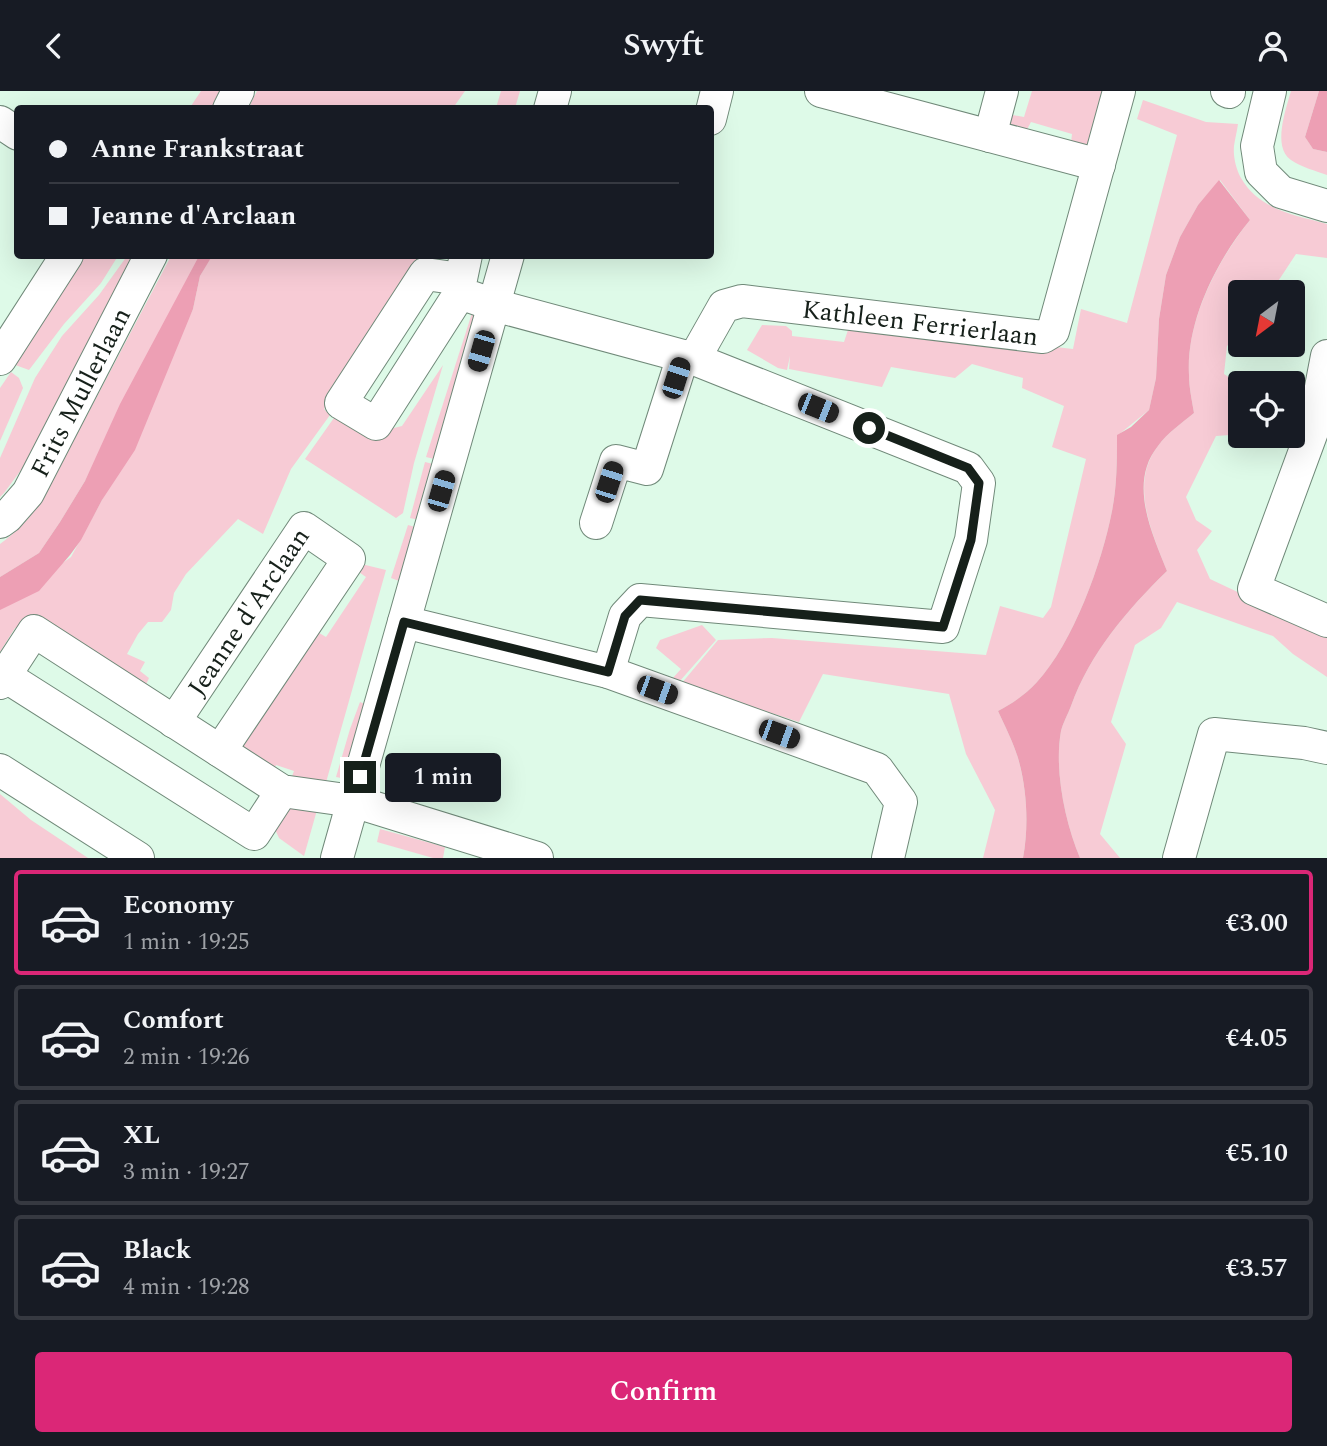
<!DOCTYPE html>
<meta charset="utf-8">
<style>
:root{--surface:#171b24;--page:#242831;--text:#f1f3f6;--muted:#9ea1a6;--line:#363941;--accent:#db2777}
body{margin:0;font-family:Spectral,serif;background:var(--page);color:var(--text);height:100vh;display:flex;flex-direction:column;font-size:26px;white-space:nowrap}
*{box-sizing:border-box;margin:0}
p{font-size:23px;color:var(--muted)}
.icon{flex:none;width:38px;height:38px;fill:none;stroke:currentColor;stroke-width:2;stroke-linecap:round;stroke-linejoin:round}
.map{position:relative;height:767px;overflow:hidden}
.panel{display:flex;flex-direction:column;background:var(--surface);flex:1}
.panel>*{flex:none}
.top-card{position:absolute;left:14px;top:14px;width:700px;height:154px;border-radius:7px;box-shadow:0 7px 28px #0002;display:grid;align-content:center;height:154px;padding:0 35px;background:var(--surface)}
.needle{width:46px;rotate:212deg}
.fabs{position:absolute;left:1228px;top:189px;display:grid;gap:14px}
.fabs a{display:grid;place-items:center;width:77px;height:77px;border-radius:7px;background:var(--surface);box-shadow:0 7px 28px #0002;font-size:35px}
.end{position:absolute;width:32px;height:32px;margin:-16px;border:9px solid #16201a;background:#fff;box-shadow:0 0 0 4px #fff}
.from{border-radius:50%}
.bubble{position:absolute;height:49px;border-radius:7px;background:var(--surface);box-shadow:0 7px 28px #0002;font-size:23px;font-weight:600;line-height:49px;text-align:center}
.car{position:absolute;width:21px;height:42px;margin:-21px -10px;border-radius:9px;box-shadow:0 0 5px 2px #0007;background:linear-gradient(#222 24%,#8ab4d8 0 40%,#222 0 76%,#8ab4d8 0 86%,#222 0)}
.top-card b{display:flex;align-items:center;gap:24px;height:66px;font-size:26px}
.top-card b+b{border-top:2px solid var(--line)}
.top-card i{width:18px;height:18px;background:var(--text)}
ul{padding:12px 0 0;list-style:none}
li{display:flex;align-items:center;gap:21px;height:105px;margin:0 14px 10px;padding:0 21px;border:4px solid var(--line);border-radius:7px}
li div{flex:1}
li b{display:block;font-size:26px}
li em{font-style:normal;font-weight:600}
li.current{border-color:var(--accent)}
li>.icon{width:63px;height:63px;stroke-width:1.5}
.cta{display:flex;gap:14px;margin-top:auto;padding:14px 35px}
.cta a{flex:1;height:80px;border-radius:7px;background:var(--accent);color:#fff;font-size:28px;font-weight:600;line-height:80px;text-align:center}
header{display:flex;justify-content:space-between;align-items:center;height:91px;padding:0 35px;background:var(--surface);font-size:32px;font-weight:600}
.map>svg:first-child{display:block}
.green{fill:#f7cbd5}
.water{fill:#ed9fb4}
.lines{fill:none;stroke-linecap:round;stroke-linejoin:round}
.minor-casing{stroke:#708979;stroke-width:34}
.minor{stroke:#fff;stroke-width:32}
.route{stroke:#16201a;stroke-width:9}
.labels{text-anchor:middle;stroke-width:5;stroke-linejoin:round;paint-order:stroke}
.street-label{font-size:26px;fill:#16201a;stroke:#fff}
</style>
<header><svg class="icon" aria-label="back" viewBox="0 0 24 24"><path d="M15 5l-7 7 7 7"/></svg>Swyft<svg class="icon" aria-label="person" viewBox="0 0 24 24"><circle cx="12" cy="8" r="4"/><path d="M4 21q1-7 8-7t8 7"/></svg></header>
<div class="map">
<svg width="1327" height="767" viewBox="0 0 1327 767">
<rect width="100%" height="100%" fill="#defae8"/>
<!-- green -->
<g class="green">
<polygon points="201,0 221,0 212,17 189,18"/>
<polygon points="257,0 465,0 453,17 248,18"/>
<polygon points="501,0 520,0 515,17 496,17"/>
<polygon points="1032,0 1110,0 1094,55 1070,60 1072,43 1031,31 1023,46 1008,37 1007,23 1024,26"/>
<path d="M1291,0H1319L1305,46L1313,58L1327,61V84C1316,80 1301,76 1291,69C1272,56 1286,18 1291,0Z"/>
<path d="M1143,9L1206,31L1238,33C1237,40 1235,48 1234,55C1233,66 1236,78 1241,87C1259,119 1295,124 1327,133V167L1296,163L1271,201H1241V240L1227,255L1224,283L1241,294V301L1230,344L1216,345L1186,406L1196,429L1212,440L1197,459L1210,488L1327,543V586L1293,563L1273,545L1177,511L1161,537L1135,554L1111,631L1126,653L1100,743L1120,767H1080C1065,731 1054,679 1061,640C1063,632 1068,623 1071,615C1090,562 1127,519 1167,480C1152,442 1129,392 1158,355C1167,342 1182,332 1194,322C1192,309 1189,297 1189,284C1186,230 1217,170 1250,129L1220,89L1198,114L1180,146L1166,184L1159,228L1156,287L1149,319L1117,345C1117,370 1117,395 1112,420C1102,472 1073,552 1037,591C1026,603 1012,613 998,620C1005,635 1013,651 1018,667C1027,699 1029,734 1023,767H983L995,719L966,663L949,603L823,583L799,631L681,593L718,549L772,547L986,564L1000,515L1043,527L1051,516L1086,368L1052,356L1064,315L1022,297L1023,287L972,273L955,287L891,276L882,296L789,278L790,265L787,279L778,277L747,259L762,234L786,235L792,240V245L844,251L850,233L1073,258L1081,218L1127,232L1177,44L1137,28Z"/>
<polygon points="434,164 450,175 416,177 324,318 330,324 291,378 263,443 238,428 186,483 174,502 171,519 162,531 148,531 138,543 127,563 145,571 140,580 149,587 144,598 40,533 15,537 0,561 0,517 71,466 102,409 193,218 200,185 211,165"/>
<polygon points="77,165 118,165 101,192 64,233 29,279 7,271"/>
<polygon points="127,165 135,165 24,375 4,402 0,406 0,367 35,287 62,245 99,204"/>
<path d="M171,165H200L85,390L60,431L39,462L0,486V453C19,439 33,424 45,404Z"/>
<polygon points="472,222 477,223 434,368 426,366"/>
<polygon points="443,274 414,372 403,422 396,427 305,368 336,324 366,344 402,335"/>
<polygon points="11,281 19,287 23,297 0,350 0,297"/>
<polygon points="425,371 433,373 419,429 410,427"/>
<polygon points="408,434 415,436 399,490 391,487"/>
<polygon points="353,471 386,479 323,702 289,693 294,680 276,674 270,688 235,663 309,536 326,546 366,486 350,475"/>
<polygon points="702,534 716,549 679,591 672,588 681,578 656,557 660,549"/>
<polygon points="360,611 367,614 346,688 336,686 350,638"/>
<polygon points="0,703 31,729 88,767 0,767"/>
<polygon points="286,714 317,719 304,765 279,747 274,736"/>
<polygon points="380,738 445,756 443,767 433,767 377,751"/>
</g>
<!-- water -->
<g class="water">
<polygon points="1319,0 1327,0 1327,61 1313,58 1305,46"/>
<path d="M1219,89L1250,129C1217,169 1186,230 1189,284C1189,297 1192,309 1194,322C1182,332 1167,342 1158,355C1128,392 1152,442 1167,480C1127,519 1090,562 1071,615C1068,623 1063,632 1061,640C1054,679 1065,731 1080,767H1023C1029,735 1027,698 1018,667C1013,651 1005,635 998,620C1012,613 1026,603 1037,591C1073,552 1102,472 1112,420C1117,395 1117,370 1117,344L1131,336L1149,319L1156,287L1159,228L1166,184L1180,146L1198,114Z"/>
<polygon points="199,165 212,165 200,185 193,218 135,359 102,409 81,449 70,464 39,500 0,519 0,486 39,462 60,431 85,390 120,313"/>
</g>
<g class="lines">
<!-- minor casing -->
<g class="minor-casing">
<g id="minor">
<polyline points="821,0 1099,74"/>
<polyline points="1227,0 1229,1"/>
<polyline points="1270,0 1257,55 1261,81 1281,101 1327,115"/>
<polyline points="229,18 238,0"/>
<polyline points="550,18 555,0"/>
<polyline points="710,28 717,0"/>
<polyline points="0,31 18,43"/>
<polyline points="990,45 1002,0"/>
<polyline points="466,164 461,188 425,183 341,312 376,333 460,202 494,214 694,268 968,377 979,392 971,449 943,536 640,509 625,525 608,581"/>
<polyline points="1327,265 1313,338 1254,498 1327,530"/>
<polyline points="0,268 67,164"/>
<path id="s1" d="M694,268L724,215L742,210L1043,246L1053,240L1119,0"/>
<path id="s2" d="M0,431L7,426L28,402L151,164"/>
<polyline points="596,432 616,370 647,378 683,265"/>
<polyline points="404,531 608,581 877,678 901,711 888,767"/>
<polyline points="5,585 254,743 282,700"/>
<polyline points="0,592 34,540 282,700 353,710 537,767"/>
<path id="s3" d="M174,631L304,437L349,468L220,660"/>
<polyline points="0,679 138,767"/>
<polyline points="337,767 508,164"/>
<polyline points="1179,767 1214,643 1304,652 1327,657"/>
</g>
</g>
<!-- minor -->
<use href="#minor" class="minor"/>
</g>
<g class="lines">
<!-- route -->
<polyline class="route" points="360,686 404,531 608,581 625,525 640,509 943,536 971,449 979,392 968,377 869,337"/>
</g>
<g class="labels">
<!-- street labels -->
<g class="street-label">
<text dy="9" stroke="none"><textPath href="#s1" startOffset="259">Kathleen Ferrierlaan</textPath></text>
<text dy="9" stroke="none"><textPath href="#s2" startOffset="154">Frits Mullerlaan</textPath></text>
<text dy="9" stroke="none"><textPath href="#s3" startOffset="133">Jeanne d'Arclaan</textPath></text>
</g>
</g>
</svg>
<div class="fabs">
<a><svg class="needle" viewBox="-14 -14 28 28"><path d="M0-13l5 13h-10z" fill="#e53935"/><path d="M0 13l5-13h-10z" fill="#9ea1a6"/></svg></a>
<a><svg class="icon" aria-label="locate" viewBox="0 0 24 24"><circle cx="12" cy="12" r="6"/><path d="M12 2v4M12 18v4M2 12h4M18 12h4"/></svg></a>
</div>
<i class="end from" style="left:869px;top:337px"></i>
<i class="end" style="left:360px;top:686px"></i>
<div class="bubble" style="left:385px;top:662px;width:116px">1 min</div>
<i class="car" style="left:481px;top:260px;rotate:196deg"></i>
<i class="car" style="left:676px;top:287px;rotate:18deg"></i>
<i class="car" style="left:818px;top:317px;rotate:112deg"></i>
<i class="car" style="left:609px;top:391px;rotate:18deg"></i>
<i class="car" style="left:441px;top:400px;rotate:16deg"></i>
<i class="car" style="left:657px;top:599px;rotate:110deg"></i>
<i class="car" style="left:779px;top:643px;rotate:110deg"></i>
<div class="top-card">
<b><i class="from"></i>Anne Frankstraat</b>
<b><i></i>Jeanne d'Arclaan</b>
</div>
</div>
<section class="panel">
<ul>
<li class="current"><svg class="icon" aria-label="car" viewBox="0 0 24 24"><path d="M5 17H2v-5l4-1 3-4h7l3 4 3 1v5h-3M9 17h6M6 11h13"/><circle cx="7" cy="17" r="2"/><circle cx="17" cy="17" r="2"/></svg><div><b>Economy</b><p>1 min · 19:25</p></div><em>€3.00</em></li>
<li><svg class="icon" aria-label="car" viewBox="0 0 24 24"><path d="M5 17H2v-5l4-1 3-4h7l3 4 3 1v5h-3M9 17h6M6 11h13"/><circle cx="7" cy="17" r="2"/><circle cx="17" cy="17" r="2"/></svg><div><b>Comfort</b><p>2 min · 19:26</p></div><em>€4.05</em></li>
<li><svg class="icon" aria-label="car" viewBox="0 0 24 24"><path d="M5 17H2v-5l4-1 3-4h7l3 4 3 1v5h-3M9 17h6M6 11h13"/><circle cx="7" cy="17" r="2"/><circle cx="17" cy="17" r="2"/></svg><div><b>XL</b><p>3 min · 19:27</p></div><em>€5.10</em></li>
<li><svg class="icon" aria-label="car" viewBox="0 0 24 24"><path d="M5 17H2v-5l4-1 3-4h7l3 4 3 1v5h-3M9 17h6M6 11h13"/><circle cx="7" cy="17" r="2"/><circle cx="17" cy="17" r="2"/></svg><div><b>Black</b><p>4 min · 19:28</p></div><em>€3.57</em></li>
</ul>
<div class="cta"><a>Confirm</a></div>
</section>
